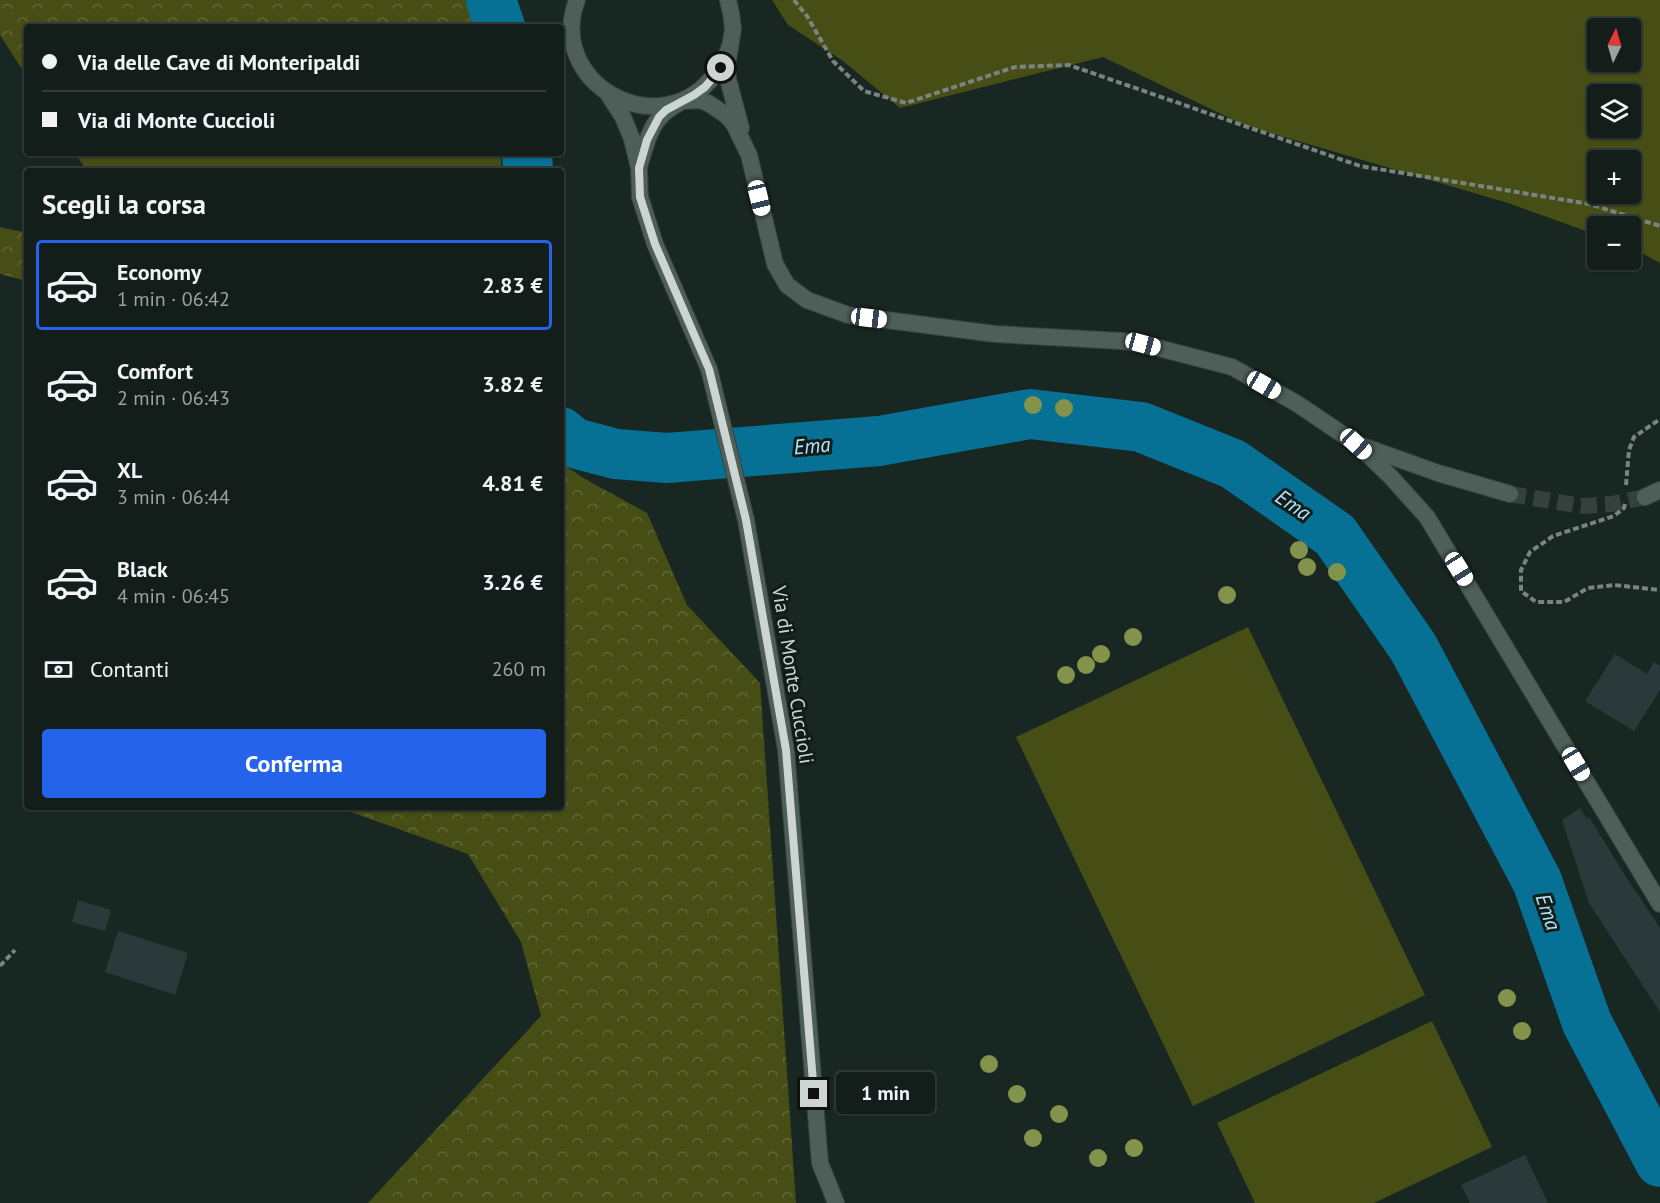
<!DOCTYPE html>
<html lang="it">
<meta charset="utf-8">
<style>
:root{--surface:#131d1a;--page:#1c2623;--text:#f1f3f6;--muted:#9da2a2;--line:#323b39;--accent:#2563eb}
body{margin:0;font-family:"PT Sans",sans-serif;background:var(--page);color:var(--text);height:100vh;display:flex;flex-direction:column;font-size:22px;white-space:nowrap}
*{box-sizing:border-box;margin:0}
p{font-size:20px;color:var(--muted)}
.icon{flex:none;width:33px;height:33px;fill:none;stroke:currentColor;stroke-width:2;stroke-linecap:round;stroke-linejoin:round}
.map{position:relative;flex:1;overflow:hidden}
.drawer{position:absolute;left:24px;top:168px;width:540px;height:642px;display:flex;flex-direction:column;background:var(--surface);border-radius:6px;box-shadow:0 2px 4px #0004,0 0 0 2px var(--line)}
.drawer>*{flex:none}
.guide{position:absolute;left:24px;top:24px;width:540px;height:132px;border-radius:6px;box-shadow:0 2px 4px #0004,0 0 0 2px var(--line);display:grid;align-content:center;height:132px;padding:0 18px;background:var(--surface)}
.needle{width:39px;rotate:5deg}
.controls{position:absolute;left:1587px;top:18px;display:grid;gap:12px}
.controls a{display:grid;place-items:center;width:54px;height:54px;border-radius:6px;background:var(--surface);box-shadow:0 2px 4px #0004,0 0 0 2px var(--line);font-size:30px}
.end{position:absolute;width:27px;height:27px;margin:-14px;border:8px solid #ccd5d2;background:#111;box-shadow:0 0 0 3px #111}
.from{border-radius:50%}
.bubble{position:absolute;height:42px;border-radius:6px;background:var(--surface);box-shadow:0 2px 4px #0004,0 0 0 2px var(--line);font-size:20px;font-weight:600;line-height:42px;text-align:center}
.car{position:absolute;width:18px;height:36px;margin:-18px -9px;border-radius:8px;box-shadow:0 0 4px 2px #0007;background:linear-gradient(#fff 24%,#345 0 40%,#fff 0 76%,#345 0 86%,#fff 0)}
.guide b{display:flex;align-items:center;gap:21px;height:57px;font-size:22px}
.guide b+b{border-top:2px solid var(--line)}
.guide i{width:15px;height:15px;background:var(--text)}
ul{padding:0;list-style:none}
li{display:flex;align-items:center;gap:18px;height:90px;margin:0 12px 9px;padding:0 6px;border:3px solid transparent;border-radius:6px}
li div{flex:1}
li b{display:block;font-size:22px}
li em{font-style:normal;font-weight:600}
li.on{border-color:var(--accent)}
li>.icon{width:54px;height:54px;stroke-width:1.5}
h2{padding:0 18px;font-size:27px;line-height:72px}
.pay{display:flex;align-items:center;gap:15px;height:66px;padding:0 18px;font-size:22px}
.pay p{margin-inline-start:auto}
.primary-button{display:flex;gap:12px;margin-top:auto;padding:12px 18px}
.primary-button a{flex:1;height:69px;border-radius:6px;background:var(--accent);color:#fff;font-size:24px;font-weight:600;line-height:69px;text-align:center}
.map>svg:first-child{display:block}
.grass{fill:#474e15;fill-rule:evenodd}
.forest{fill:url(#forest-crowns)}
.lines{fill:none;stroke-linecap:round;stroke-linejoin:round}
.river{stroke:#067195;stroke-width:50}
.building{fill:#2a3a3b}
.tertiary-tunnel{stroke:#34413d;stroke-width:16;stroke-dasharray:16 8;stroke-linecap:butt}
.minor-casing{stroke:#38433f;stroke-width:18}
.tertiary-casing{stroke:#38433f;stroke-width:18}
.path{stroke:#798481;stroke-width:4;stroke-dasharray:6 3;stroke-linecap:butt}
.minor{stroke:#4e5e59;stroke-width:16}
.tertiary{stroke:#4e5e59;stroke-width:16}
.tree{fill:#83934b}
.route{stroke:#ccd5d2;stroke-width:8}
.labels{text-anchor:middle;stroke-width:6;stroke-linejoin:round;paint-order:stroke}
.street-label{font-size:20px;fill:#ccd5d2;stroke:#101d19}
.water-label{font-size:21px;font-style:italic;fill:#b2e4fd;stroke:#101d19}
</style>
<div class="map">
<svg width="1660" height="1203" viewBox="0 0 1660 1203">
<defs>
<pattern id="forest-crowns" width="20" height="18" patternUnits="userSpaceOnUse" patternTransform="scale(1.5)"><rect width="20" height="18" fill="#474e15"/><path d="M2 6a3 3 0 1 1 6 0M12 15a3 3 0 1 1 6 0" fill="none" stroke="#606736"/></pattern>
</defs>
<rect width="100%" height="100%" fill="#192723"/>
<!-- grass -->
<g class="grass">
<path d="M772,0H1660V263L1631,247L1630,226H1598L1597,235L1508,203L1244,125L1103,57L900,108L843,61L788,25ZM1598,28H1630V62H1598ZM1598,94H1630V128H1598ZM1598,160H1630V194H1598Z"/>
<polygon points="1248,627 1425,995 1193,1106 1016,737"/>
<polygon points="1432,1021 1492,1147 1374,1203 1255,1203 1217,1123"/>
</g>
<!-- forest -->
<g class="forest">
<polygon points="0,0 471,0 483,27 27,27 27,77 0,35"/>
<polygon points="75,153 501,153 501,171 87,171"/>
<polygon points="0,227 27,233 27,281 0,274"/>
<polygon points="561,463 585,479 647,513 687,605 760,683 796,1203 368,1203 541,1016 521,942 468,854 337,807 561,807"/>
</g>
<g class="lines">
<!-- river -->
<g class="river">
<polyline points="491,0 500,27"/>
<polyline points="527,153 528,171"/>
<polyline points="561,432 574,443 616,454 667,458 879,441 1030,414 1141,427 1233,464 1335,535 1413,647 1537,881 1587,1023 1660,1162"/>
</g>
</g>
<!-- building -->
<g class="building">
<polygon points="1615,654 1647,674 1654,662 1660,666 1660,690 1634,731 1585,701"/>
<polygon points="1580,808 1587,819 1589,817 1626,877 1660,928 1660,1012 1589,903 1562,820"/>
<polygon points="78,900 111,910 105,931 72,922"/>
<polygon points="118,931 188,953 175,995 105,972"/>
<polygon points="1525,1155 1548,1203 1470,1203 1461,1185"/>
</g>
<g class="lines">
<!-- tertiary-tunnel -->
<polyline class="tertiary-tunnel" points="1510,494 1581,506 1612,504 1645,497"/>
<!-- minor casing -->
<g class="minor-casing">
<g id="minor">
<polyline points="608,94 623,117 632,139 639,168 640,197 655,244 709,369 746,520 786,750 820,1163 836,1203"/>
<path d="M639,167C648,138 650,118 679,103"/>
<polyline points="1357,444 1390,476 1427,517 1660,904"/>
</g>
</g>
<!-- tertiary casing -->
<g class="tertiary-casing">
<g id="tertiary">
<path d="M577,0C546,82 656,145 712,78C715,75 719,71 721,67C725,61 727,53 730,46"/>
<polyline points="728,0 731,13 733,29 727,66 728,79 741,128"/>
<polyline points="682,101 700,100 708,103 726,115 734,124 749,155 775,264 787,285 807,300 848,315 995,334 1122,341 1143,344 1232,367 1296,403 1357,444 1438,473 1510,494"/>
<polyline points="1645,497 1660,490"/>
</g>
</g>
<!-- path -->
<g class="path">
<polyline points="794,0 807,16 833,61 864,91 906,103 1015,67 1069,65 1360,166 1589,204 1660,226"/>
<polyline points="1626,485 1629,450 1634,437 1660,419"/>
<polyline points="1625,504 1624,508 1614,516 1553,536 1530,552 1521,570 1521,591 1536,602 1564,602 1588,588 1614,585 1660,590"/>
<polyline points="0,966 15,950"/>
</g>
<!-- minor -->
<use href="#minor" class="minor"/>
<!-- tertiary -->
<use href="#tertiary" class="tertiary"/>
</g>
<!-- trees -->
<g class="tree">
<circle cx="1033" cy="405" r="9"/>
<circle cx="1064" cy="408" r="9"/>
<circle cx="1299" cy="550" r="9"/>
<circle cx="1307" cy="567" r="9"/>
<circle cx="1337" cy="572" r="9"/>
<circle cx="1227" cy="595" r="9"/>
<circle cx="1133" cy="637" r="9"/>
<circle cx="1101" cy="654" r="9"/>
<circle cx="1086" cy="665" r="9"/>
<circle cx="1066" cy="675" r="9"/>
<circle cx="1507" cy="998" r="9"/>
<circle cx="1522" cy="1031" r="9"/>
<circle cx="989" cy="1064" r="9"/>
<circle cx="1017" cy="1094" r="9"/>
<circle cx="1059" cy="1114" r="9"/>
<circle cx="1033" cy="1138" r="9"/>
<circle cx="1134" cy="1148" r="9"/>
<circle cx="1098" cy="1158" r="9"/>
</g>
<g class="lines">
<!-- route -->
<polyline class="route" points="721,68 705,87 694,95 666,110 659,117 647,140 639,168 640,197 655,244 709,369 746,520 786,750 814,1094"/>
</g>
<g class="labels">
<!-- street labels -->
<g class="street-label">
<text transform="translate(793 675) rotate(81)" y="7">Via di Monte Cuccioli</text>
</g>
<!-- water labels -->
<g class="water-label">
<text transform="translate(812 446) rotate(-5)" y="7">Ema</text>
<text transform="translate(1293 505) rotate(34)" y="7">Ema</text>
<text transform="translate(1548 912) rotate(71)" y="7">Ema</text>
</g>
</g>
</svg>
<div class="controls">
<a><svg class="needle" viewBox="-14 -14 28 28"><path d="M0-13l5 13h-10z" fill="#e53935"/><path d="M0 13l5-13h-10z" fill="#9da2a2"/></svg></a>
<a><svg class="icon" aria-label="layers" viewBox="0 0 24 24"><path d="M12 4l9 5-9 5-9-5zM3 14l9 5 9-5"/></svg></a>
<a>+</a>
<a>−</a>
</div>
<i class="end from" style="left:721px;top:68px"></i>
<i class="end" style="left:814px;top:1094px"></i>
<div class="bubble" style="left:836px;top:1072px;width:99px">1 min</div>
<i class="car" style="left:759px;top:198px;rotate:166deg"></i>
<i class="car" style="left:869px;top:318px;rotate:97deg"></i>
<i class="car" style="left:1143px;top:344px;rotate:105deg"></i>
<i class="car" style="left:1264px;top:385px;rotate:120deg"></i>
<i class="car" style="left:1356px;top:444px;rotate:133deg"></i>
<i class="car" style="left:1459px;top:569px;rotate:148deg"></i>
<i class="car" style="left:1576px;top:764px;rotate:149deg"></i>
<div class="guide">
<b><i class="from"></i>Via delle Cave di Monteripaldi</b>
<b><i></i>Via di Monte Cuccioli</b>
</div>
<section class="drawer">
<h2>Scegli la corsa</h2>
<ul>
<li class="on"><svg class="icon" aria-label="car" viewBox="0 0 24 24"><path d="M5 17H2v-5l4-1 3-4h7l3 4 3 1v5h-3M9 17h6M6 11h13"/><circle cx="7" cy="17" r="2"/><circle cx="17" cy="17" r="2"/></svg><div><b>Economy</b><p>1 min · 06:42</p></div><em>2.83 €</em></li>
<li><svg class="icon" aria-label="car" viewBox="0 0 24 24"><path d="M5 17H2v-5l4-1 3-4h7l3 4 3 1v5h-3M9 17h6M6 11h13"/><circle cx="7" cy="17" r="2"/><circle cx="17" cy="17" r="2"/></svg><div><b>Comfort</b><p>2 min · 06:43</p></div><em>3.82 €</em></li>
<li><svg class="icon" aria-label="car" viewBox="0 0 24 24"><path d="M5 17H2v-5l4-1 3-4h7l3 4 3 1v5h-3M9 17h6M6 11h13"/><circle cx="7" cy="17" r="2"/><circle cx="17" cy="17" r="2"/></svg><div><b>XL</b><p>3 min · 06:44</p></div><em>4.81 €</em></li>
<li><svg class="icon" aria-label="car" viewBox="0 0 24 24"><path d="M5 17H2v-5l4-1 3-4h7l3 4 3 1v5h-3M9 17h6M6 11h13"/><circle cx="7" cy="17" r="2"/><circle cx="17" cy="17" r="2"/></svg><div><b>Black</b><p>4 min · 06:45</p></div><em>3.26 €</em></li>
</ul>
<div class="pay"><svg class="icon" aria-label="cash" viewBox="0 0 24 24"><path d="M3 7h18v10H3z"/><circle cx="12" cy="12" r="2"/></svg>Contanti<p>260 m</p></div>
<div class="primary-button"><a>Conferma</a></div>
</section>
</div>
